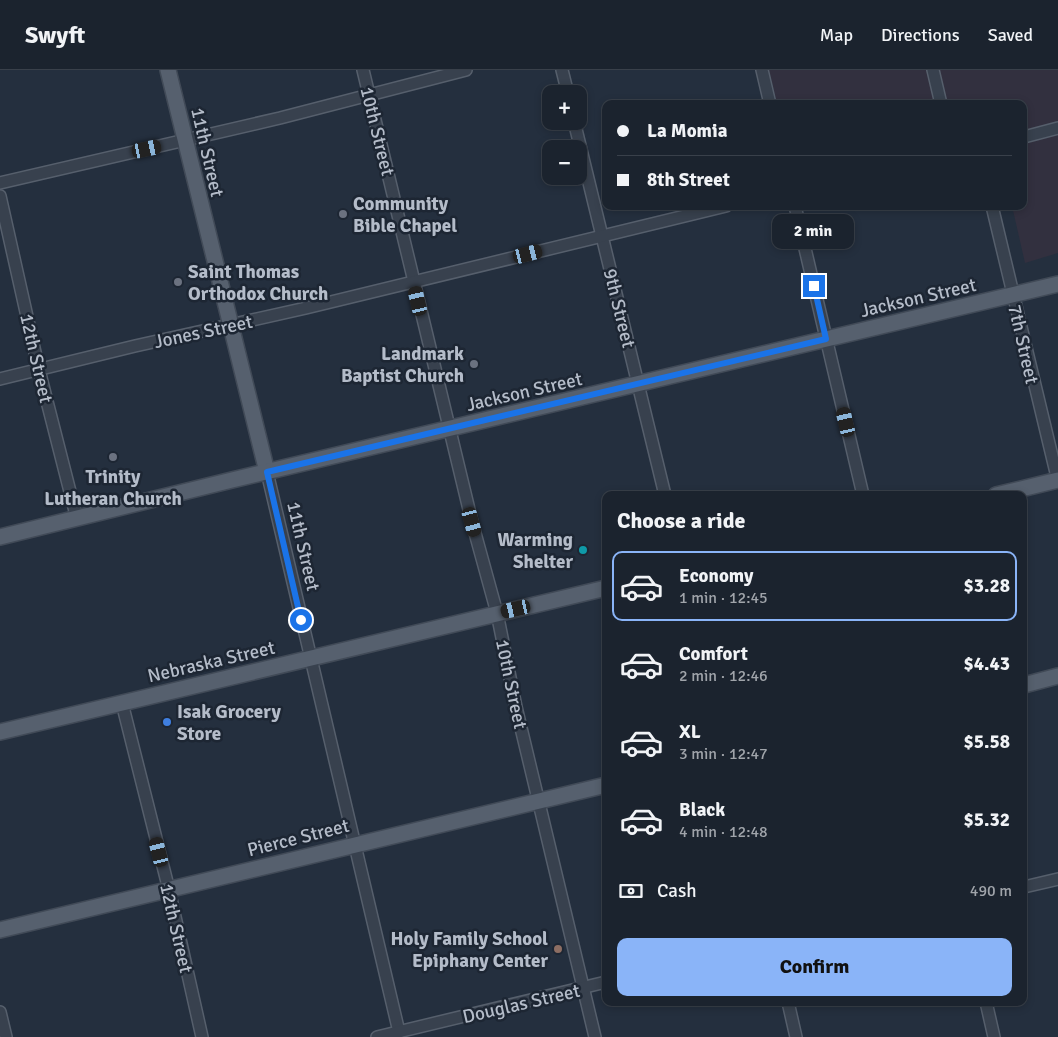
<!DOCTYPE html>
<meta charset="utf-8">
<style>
:root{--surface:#1b232e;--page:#242b36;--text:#f1f3f6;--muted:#a0a4aa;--line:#39404a;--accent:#8ab4f8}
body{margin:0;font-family:Signika,sans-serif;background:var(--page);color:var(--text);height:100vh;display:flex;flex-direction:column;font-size:19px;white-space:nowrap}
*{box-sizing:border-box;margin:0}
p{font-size:16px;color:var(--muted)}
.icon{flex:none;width:28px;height:28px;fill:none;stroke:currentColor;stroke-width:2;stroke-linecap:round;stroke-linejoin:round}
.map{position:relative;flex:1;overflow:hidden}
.sheet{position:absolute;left:602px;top:421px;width:425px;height:515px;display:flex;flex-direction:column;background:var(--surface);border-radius:10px;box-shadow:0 2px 8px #0003,0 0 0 1px var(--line)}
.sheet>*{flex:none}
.guide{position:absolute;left:602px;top:30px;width:425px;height:110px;border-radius:10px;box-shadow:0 2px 8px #0003,0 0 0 1px var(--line);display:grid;align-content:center;height:110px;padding:0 15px;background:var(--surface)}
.fabs{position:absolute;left:542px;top:15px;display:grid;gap:10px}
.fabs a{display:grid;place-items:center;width:45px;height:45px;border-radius:10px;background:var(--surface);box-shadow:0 2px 8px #0003,0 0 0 1px var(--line);font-size:25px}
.end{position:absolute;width:22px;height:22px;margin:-11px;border:6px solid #1a73e8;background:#fff;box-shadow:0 0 0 2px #fff}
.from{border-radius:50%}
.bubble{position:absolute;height:35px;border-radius:10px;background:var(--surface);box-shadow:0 2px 8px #0003,0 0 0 1px var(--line);font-size:16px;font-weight:800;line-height:35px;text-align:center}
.car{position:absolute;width:15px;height:30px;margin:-15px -8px;border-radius:6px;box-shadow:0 0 4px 1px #0007;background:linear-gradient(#222 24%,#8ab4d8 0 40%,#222 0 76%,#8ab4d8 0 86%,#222 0)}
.guide b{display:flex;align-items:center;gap:18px;height:48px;font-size:19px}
.guide b+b{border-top:1px solid var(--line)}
.guide i{width:12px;height:12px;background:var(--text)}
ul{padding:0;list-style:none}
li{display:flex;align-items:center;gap:15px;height:70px;margin:0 10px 8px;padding:0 5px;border:2px solid transparent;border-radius:10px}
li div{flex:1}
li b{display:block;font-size:19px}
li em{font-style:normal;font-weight:800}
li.selected{border-color:var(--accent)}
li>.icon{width:45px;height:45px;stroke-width:1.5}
h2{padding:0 15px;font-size:22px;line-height:60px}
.pay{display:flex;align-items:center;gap:12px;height:55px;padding:0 15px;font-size:19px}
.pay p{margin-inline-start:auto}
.action{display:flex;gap:10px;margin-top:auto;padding:10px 15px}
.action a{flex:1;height:58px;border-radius:10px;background:var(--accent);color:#111;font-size:20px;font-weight:800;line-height:58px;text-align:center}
header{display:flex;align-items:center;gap:30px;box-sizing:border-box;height:70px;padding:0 25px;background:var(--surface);border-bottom:1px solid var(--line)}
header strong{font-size:24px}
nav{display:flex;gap:28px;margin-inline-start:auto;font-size:18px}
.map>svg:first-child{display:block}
.medical{fill:#32303f}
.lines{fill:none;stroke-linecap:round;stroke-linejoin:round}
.minor-casing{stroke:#565f6c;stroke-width:14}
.major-casing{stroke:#414a57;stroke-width:18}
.minor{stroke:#38414e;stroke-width:11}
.major{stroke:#56606e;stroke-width:15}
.route{stroke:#1a73e8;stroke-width:6}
.worship-dot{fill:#6b7280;stroke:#1d2633;stroke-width:2}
.culture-dot{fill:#0f9aa8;stroke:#1d2633;stroke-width:2}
.shop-dot{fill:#3f7fe0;stroke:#1d2633;stroke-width:2}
.education-dot{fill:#8d6e63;stroke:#1d2633;stroke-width:2}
.labels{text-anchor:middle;stroke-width:5;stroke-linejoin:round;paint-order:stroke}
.street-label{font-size:19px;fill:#b4bcc9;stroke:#1d2633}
.poi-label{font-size:19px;font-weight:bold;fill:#b4bcc9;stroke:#1d2633;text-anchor:start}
</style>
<header>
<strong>Swyft</strong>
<nav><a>Map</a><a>Directions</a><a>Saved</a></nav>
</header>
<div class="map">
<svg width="1058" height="967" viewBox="0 0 1058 967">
<rect width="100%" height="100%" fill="#242f3e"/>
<!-- medical -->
<polygon class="medical" points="769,0 1058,0 1058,183 1025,193 1012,136 1024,136 1024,34 777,34"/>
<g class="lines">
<!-- minor casing -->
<g class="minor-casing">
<g id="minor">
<polyline points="363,0 472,452 497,543 516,637 595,967"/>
<polyline points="562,0 568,24"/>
<polyline points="762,0 770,34"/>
<polyline points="933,0 941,34"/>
<polyline points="574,51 665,425"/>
<polyline points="1024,67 1058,58"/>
<polyline points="0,113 280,48 466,0"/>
<polyline points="0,126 39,300 77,449"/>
<polyline points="795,136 863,425"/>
<polyline points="992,136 1058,411"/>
<polyline points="0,309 135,276 306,238 726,136"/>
<polyline points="267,402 399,962"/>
<polyline points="122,633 169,820 202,967"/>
<polyline points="1024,817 1058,809"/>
<polyline points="788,932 796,967"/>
<polyline points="986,932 994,967"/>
<polyline points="0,942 6,967"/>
<polyline points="377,967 606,912"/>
</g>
</g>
<!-- major casing -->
<g class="major-casing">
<g id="major">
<polyline points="168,0 267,402"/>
<polyline points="996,425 1058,410"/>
<polyline points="0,467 232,410 1058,214"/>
<polyline points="1024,615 1058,606"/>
<polyline points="0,662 606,518"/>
<polyline points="0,860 606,715"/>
</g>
</g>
<!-- minor -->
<use href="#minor" class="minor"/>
<!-- major -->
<use href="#major" class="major"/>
</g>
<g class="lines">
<!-- route -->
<polyline class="route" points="301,550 267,402 826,269 814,216"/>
</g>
<!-- markers -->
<g class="worship-dot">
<circle cx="343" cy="144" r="5"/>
<circle cx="178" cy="212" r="5"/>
<circle cx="474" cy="294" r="5"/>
<circle cx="113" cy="387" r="5"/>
</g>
<circle class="culture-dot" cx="583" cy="480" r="5"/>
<circle class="shop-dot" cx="167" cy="652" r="5"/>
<circle class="education-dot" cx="558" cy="879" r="5"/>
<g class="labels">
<!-- street labels -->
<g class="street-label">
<text transform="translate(378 61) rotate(76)" y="7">10th Street</text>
<text transform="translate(208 82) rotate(77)" y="7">11th Street</text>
<text transform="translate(918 227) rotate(-13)" y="7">Jackson Street</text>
<text transform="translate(620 238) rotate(76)" y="7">9th Street</text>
<text transform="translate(203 261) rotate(-12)" y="7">Jones Street</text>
<text transform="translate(1024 274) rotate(77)" y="7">7th Street</text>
<text transform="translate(37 288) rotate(77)" y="7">12th Street</text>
<text transform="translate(524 321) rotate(-13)" y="7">Jackson Street</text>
<text transform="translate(304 476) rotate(77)" y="7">11th Street</text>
<text transform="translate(211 591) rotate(-13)" y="7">Nebraska Street</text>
<text transform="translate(512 614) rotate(78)" y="7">10th Street</text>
<text transform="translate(298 767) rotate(-14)" y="7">Pierce Street</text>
<text transform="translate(177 858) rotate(77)" y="7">12th Street</text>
<text transform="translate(521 933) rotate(-13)" y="7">Douglas Street</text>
</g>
<!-- poi labels -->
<g class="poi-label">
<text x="353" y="140">Community<tspan x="353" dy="22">Bible Chapel</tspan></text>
<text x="188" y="208">Saint Thomas<tspan x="188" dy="22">Orthodox Church</tspan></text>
<text x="464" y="290" text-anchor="end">Landmark<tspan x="464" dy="22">Baptist Church</tspan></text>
<text x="113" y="413" text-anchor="middle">Trinity<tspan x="113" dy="22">Lutheran Church</tspan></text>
<text x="573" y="476" text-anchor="end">Warming<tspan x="573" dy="22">Shelter</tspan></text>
<text x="177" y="648">Isak Grocery<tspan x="177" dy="22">Store</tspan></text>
<text x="548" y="875" text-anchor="end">Holy Family School<tspan x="548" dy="22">Epiphany Center</tspan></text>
</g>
</g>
</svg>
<div class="fabs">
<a>+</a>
<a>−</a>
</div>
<i class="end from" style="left:301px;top:550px"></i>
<i class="end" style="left:814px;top:216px"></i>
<div class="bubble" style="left:772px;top:144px;width:82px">2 min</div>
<i class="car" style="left:147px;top:79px;rotate:78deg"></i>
<i class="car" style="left:528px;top:184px;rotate:76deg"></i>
<i class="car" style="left:418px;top:231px;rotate:347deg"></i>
<i class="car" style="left:846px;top:352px;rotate:347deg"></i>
<i class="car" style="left:472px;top:452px;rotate:165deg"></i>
<i class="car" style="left:516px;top:539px;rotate:257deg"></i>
<i class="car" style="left:159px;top:782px;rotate:346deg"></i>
<div class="guide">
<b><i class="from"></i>La Momia</b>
<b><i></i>8th Street</b>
</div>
<section class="sheet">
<h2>Choose a ride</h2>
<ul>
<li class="selected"><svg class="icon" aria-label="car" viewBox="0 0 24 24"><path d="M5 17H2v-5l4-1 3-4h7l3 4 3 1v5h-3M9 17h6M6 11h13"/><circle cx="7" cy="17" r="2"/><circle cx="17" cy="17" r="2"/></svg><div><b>Economy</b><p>1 min · 12:45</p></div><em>$3.28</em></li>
<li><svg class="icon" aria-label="car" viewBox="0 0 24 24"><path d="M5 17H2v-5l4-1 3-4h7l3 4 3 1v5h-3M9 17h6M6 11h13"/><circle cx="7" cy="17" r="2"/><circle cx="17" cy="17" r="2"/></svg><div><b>Comfort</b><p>2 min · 12:46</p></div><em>$4.43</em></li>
<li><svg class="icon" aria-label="car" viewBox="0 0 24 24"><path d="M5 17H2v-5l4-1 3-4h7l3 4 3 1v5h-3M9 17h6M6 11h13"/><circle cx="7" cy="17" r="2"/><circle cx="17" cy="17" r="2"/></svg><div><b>XL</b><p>3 min · 12:47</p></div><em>$5.58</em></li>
<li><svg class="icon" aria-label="car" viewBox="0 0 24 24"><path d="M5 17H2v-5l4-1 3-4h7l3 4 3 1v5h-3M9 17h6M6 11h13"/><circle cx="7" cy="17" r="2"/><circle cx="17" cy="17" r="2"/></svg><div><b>Black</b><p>4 min · 12:48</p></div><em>$5.32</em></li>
</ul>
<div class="pay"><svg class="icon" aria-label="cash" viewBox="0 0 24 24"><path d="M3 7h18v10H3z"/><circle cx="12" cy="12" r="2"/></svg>Cash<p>490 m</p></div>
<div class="action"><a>Confirm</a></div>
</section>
</div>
